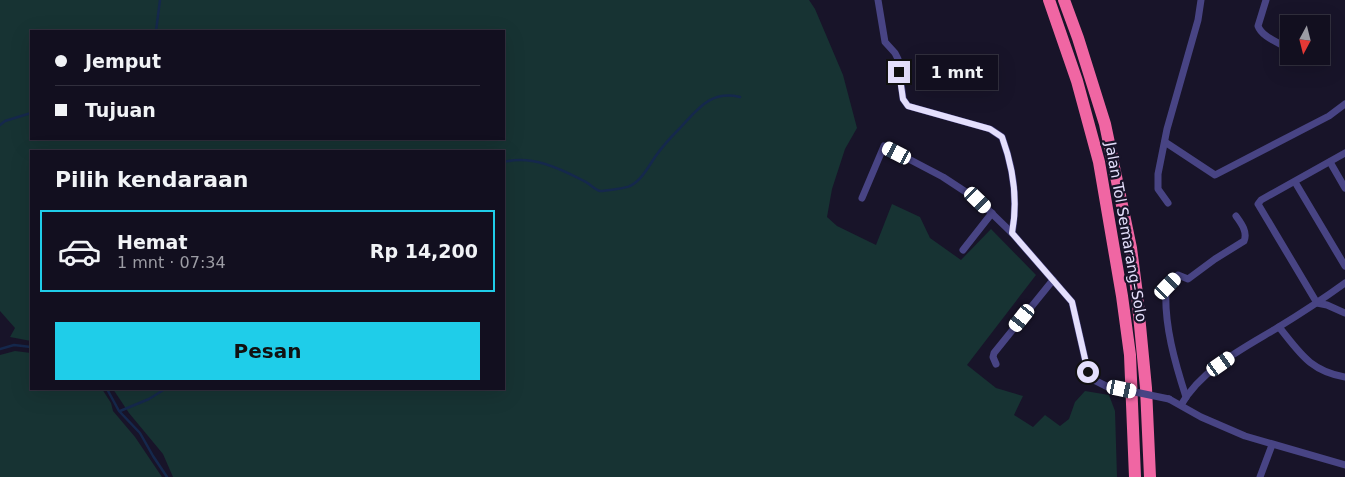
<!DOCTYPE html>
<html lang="id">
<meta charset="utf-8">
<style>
:root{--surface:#120f1f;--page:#1b1828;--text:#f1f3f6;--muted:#9c9ca4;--line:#312f3d;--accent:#1fcde9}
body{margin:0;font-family:"DejaVu Sans",sans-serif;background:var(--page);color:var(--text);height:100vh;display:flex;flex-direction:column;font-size:19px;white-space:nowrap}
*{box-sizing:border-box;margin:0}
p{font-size:16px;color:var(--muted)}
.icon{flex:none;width:28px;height:28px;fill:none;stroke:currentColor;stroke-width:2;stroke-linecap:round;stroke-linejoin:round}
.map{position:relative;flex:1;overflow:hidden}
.panel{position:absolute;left:30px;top:150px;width:475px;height:240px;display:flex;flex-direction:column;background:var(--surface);border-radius:0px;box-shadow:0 5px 20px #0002,0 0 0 1px var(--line)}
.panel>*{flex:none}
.banner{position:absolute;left:30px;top:30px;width:475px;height:110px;border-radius:0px;box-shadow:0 5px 20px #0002,0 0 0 1px var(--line);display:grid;align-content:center;height:110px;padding:0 25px;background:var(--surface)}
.needle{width:32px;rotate:187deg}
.fabs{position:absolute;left:1280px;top:15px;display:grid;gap:10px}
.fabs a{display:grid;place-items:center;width:50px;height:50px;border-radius:0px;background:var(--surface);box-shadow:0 5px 20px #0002,0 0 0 1px var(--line);font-size:25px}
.end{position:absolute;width:22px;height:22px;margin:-11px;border:6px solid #e4dffc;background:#111;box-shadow:0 0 0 2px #111}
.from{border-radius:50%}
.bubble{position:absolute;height:35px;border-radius:0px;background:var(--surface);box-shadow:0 5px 20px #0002,0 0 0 1px var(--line);font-size:16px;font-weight:700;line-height:35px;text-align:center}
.car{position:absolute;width:15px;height:30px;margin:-15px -8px;border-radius:6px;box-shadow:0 0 4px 1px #0007;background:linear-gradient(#fff 24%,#345 0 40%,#fff 0 76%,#345 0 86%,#fff 0)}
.banner b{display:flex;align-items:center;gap:18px;height:48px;font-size:19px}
.banner b+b{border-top:1px solid var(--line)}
.banner i{width:12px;height:12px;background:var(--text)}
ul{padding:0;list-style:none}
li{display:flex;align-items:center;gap:15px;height:82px;margin:0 10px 8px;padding:0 15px;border:2px solid transparent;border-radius:0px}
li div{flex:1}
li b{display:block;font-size:19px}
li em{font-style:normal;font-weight:700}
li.on{border-color:var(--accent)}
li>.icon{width:45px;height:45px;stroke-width:1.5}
h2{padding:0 25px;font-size:22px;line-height:60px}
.cta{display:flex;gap:10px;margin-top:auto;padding:10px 25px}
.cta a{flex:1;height:58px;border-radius:0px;background:var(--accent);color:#111;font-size:20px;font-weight:700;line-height:58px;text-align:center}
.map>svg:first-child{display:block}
.green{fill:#173333;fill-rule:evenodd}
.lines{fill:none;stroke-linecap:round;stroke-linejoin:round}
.stream{stroke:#15284c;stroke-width:2.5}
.street{stroke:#484484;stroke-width:7}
.highway{stroke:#f066a3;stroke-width:12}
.street-bridge{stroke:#484484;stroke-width:7}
.route{stroke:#e4dffc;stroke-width:6}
.labels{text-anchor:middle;stroke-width:4.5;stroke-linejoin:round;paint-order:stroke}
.street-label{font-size:15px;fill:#e4dffc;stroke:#181429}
</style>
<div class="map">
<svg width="1345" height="477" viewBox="0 0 1345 477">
<rect width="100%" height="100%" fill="#181429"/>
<!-- green -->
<g class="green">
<path d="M0,0H809L815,9L843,75L857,128L845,149L832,189L827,217L837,226L876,245L892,204L920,217L930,238L961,260L991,229L1036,275L967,365L996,388L1023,396L1014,415L1033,427L1045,415L1060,426L1069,419L1075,402L1085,391L1109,395L1115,411L1117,477H173L163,454L129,413L113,389H504V151H31V341L10,337L15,328L0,311ZM31,31H504V139H31Z"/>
<polygon points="15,351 31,353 31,389 102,389 111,403 113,411 135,437 162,477 0,477 0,355"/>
</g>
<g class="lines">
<!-- stream -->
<g class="stream">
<polyline points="156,31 160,0"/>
<polyline points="0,125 5,121 31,113"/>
<path d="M504,162C532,155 559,168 584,181C589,183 595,190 600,191C604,191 627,188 630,186C641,181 649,166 655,157C662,147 671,137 680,128C698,109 710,90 740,97"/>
<polyline points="0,349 14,345 31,347"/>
<polyline points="107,389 119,411 140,433 153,456 167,477"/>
<polyline points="120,411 149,399 165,389"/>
</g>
<!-- street -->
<g class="street">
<path d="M878,0L885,42L895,53L898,59L903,99L908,106L990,129L1002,137C1013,167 1018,201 1012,233"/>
<path d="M1266,0L1258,26C1262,37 1278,42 1287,48"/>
<polyline points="1165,142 1215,175 1329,116 1345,104"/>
<polyline points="1345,153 1261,200 1258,204 1317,303 1327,305 1345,313"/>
<polyline points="1330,162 1345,188"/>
<polyline points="1295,182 1345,266"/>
<polyline points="862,198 884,146 943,177 978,200 1012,233 1072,302 1088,372 1092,379 1106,386"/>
<polyline points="1168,203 1158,189 1158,174 1167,129 1198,20 1201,0"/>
<polyline points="963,250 992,213"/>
<path d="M1279,327C1300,353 1310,371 1345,377"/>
<polyline points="996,364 993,357 994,353 1053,280"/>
<path d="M1186,397C1175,363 1164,325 1166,289L1178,275L1188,279L1215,259L1244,241C1248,232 1241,223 1236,216"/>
<polyline points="1169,399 1201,417 1245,436 1345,465"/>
<path d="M1181,405C1202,369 1242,349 1277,328C1300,314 1323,299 1345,283"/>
<polyline points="1260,477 1272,445"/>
</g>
<!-- highway -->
<g class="highway">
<polyline points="1049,0 1077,81 1099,162 1122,296 1130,355 1135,477"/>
<polyline points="1064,0 1078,38 1105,124 1131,248 1137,294 1146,388 1150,477"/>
</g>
<!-- street-bridge -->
<polyline class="street-bridge" points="1106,386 1169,399"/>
</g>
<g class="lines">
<!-- route -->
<path class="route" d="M899,72L903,99L908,106L990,129L1002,137C1013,167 1018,201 1012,233L1072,302L1088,372"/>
</g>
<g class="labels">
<!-- street labels -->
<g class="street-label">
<text transform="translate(1126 232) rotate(80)" y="5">Jalan Tol Semarang–Solo</text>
</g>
</g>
</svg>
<div class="fabs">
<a><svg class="needle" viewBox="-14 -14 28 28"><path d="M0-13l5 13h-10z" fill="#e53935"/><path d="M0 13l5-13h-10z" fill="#9c9ca4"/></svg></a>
</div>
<i class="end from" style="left:1088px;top:372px"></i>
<i class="end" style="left:899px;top:72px"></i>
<div class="bubble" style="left:916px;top:55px;width:82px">1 mnt</div>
<i class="car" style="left:897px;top:153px;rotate:297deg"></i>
<i class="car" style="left:978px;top:200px;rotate:134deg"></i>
<i class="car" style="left:1168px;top:286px;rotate:44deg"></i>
<i class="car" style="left:1022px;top:318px;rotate:219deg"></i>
<i class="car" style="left:1221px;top:364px;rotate:55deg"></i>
<i class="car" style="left:1122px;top:389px;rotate:102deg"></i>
<div class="banner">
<b><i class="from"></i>Jemput</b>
<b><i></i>Tujuan</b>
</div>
<section class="panel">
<h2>Pilih kendaraan</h2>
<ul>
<li class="on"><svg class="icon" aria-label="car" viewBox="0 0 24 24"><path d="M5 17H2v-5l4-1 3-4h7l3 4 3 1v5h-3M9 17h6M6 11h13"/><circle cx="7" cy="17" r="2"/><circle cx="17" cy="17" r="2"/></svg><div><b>Hemat</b><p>1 mnt · 07:34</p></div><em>Rp 14,200</em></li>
</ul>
<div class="cta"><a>Pesan</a></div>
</section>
</div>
